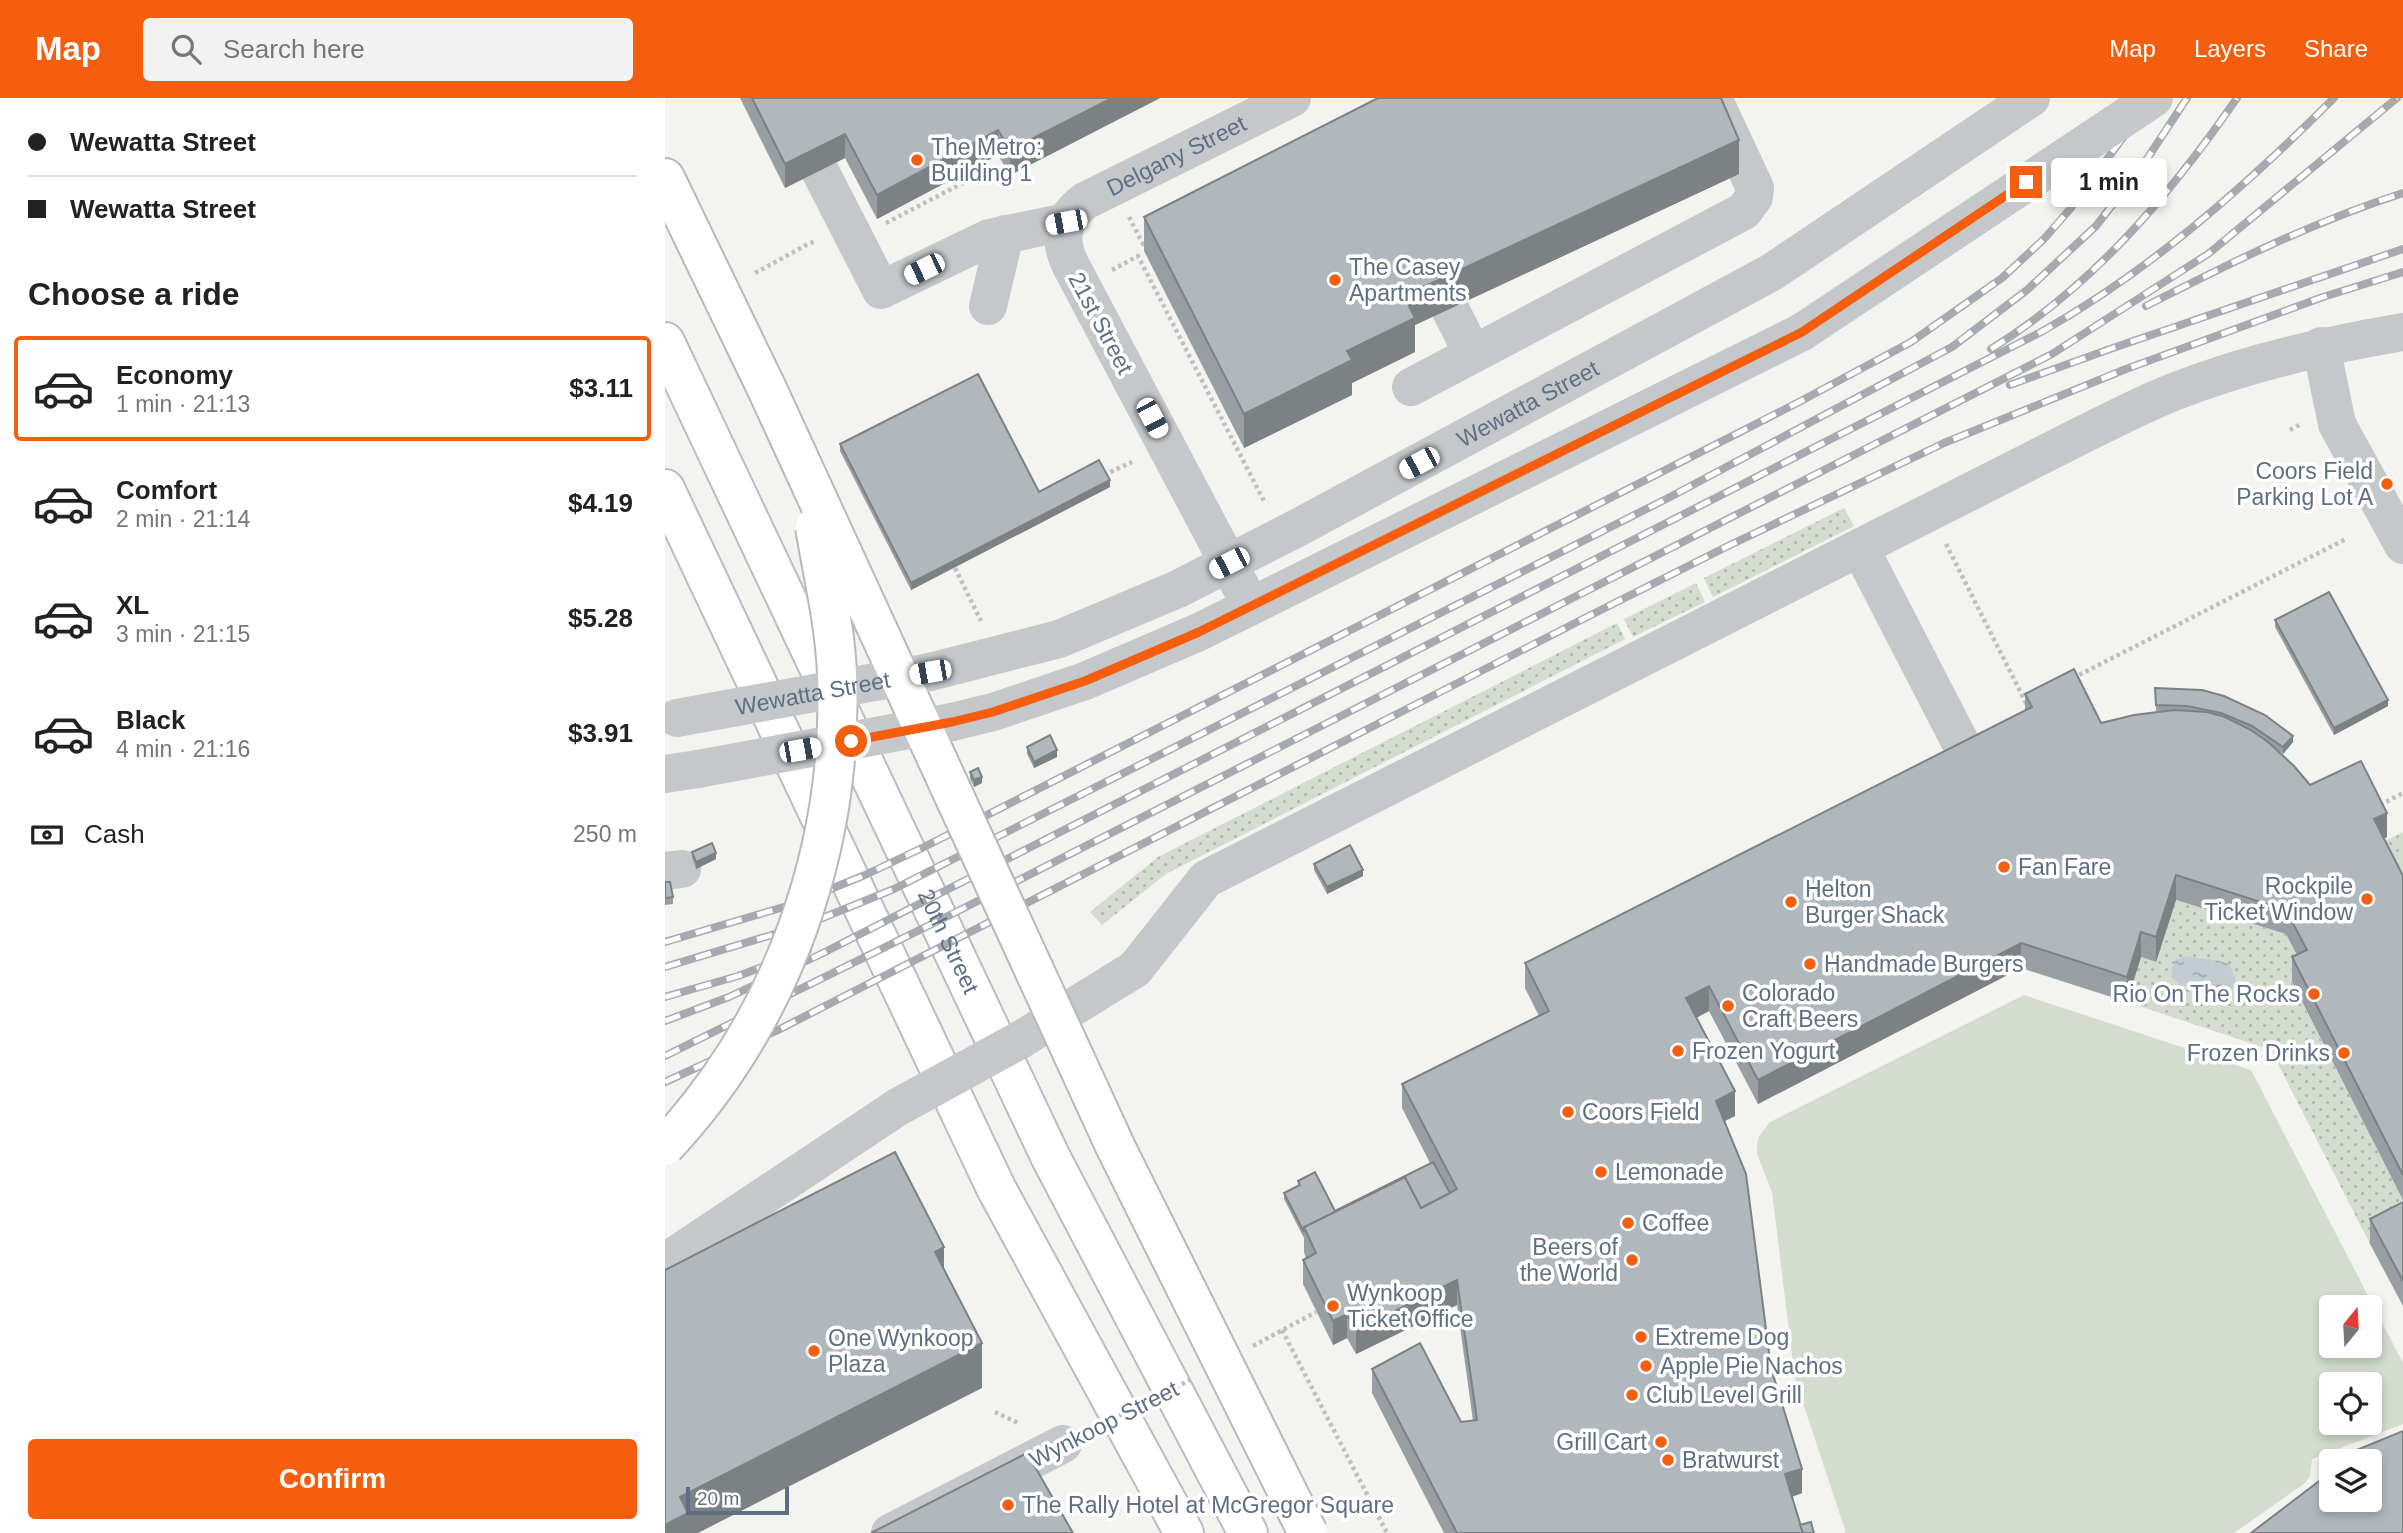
<!DOCTYPE html>
<meta charset="utf-8">
<style>
:root{--surface:#fff;--page:#f2f2f2;--text:#222;--muted:#767676;--line:#e0e0e0;--accent:#f55e0e}
body{margin:0;font-family:Arial,sans-serif;background:var(--page);color:var(--text);height:100vh;display:flex;flex-direction:column;font-size:26px;white-space:nowrap}
*{box-sizing:border-box;margin:0}
p{font-size:23px;color:var(--muted)}
.icon{flex:none;width:38px;height:38px;fill:none;stroke:currentColor;stroke-width:2;stroke-linecap:round;stroke-linejoin:round}
.map{position:relative;flex:1;overflow:hidden}
.sheet{display:flex;flex-direction:column;background:var(--surface);width:665px}
.sheet>*{flex:none}
.guide{display:grid;align-content:center;height:154px;padding:0 28px;background:var(--surface)}
.needle{width:46px;rotate:18deg}
.controls{position:absolute;left:1654px;top:1197px;display:grid;gap:14px}
.controls a{display:grid;place-items:center;width:63px;height:63px;border-radius:7px;background:var(--surface);box-shadow:0 4px 10px #0003;font-size:35px}
.scale{position:absolute;left:21px;bottom:18px;width:103px;box-sizing:border-box;padding-left:7px;border:4px solid #5f6f83;border-top:0;font-size:19px;line-height:24px;white-space:nowrap;color:#5f6f83;-webkit-text-stroke:5px #fff;paint-order:stroke}
.end{position:absolute;width:32px;height:32px;margin:-16px;border:9px solid #f55e0e;background:#fff;box-shadow:0 0 0 4px #fff}
.from{border-radius:50%}
.bubble{position:absolute;height:49px;border-radius:7px;background:var(--surface);box-shadow:0 4px 10px #0003;font-size:23px;font-weight:800;line-height:49px;text-align:center}
.car{position:absolute;width:21px;height:42px;margin:-21px -10px;border-radius:9px;box-shadow:0 0 5px 2px #0007;background:linear-gradient(#fff 24%,#345 0 40%,#fff 0 76%,#345 0 86%,#fff 0)}
.guide b{display:flex;align-items:center;gap:24px;height:66px;font-size:26px}
.guide b+b{border-top:2px solid var(--line)}
.guide i{width:18px;height:18px;background:var(--text)}
ul{padding:0;list-style:none}
li{display:flex;align-items:center;gap:21px;height:105px;margin:0 14px 10px;padding:0 14px;border:4px solid transparent;border-radius:7px}
li div{flex:1}
li b{display:block;font-size:26px}
li em{font-style:normal;font-weight:800}
li.on{border-color:var(--accent)}
li>.icon{width:63px;height:63px;stroke-width:1.5}
h2{padding:0 28px;font-size:32px;line-height:84px}
.pay{display:flex;align-items:center;gap:18px;height:77px;padding:0 28px;font-size:26px}
.pay p{margin-inline-start:auto}
.cta{display:flex;gap:14px;margin-top:auto;padding:14px 28px}
.cta a{flex:1;height:80px;border-radius:7px;background:var(--accent);color:#fff;font-size:28px;font-weight:800;line-height:80px;text-align:center}
header{display:flex;align-items:center;gap:42px;box-sizing:border-box;height:98px;padding:0 35px;background:var(--accent);color:#fff}
header strong{font-size:33px}
nav{display:flex;gap:38px;margin-inline-start:auto;font-size:24px}
.search{width:490px;height:63px;background:var(--page);display:flex;align-items:center;gap:18px;box-sizing:border-box;padding:0 24px;border-radius:7px;color:var(--muted);font-size:26px}
main{display:flex;flex:1;min-height:0}
.map>svg:first-child{display:block}
.grass{fill:url(#grass-dots)}
.garden{fill:#d3dccf;fill-rule:evenodd}
.water{fill:url(#water-ripples)}
.lines{fill:none;stroke-linecap:round;stroke-linejoin:round}
.major-casing{stroke:#b9bcc0;stroke-width:42}
.highway-casing{stroke:#b6b9bc;stroke-width:42}
.path{stroke:#bebfc1;stroke-width:4.5;stroke-dasharray:3.5 3.5;stroke-linecap:butt}
.minor{stroke:#c5c8cb;stroke-width:38}
.major{stroke:#fff;stroke-width:38}
.highway{stroke:#fff;stroke-width:38}
.rail-casing{stroke:#a6aab0;stroke-width:8}
.rail{stroke:#fff;stroke-width:5;stroke-dasharray:16;stroke-linecap:butt}
.highway-bridge-casing{stroke:#b6b9bc;stroke-width:42;stroke-linecap:butt}
.path-bridge{stroke:#bebfc1;stroke-width:4.5;stroke-dasharray:3.5 3.5;stroke-linecap:butt}
.minor-bridge{stroke:#c5c8cb;stroke-width:38}
.highway-bridge{stroke:#fff;stroke-width:38}
.wall{fill:#989ea3}
.shaded-wall{fill:#7c8184}
.building{fill:#b1b8bd;stroke:#7c8184;stroke-width:2}
.route{stroke:#f55e0e;stroke-width:9}
.poi-dot{fill:#f55e0e;stroke:#fff;stroke-width:2.5}
.labels{text-anchor:middle;stroke-width:7;stroke-linejoin:round;paint-order:stroke}
.poi-label{font-size:23px;fill:#5f6f83;stroke:#fff;text-anchor:start}
.street-label{font-size:23px;fill:#5f6f83;stroke:#fff}
</style>
<header>
<strong>Map</strong>
<div class="search"><svg class="icon" aria-label="search" viewBox="0 0 24 24"><circle cx="10" cy="10" r="6"/><path d="M15 15l6 6"/></svg>Search here</div>
<nav><a>Map</a><a>Layers</a><a>Share</a></nav>
</header>
<main>
<section class="sheet">
<div class="guide">
<b><i class="from"></i>Wewatta Street</b>
<b><i></i>Wewatta Street</b>
</div>
<h2>Choose a ride</h2>
<ul>
<li class="on"><svg class="icon" aria-label="car" viewBox="0 0 24 24"><path d="M5 17H2v-5l4-1 3-4h7l3 4 3 1v5h-3M9 17h6M6 11h13"/><circle cx="7" cy="17" r="2"/><circle cx="17" cy="17" r="2"/></svg><div><b>Economy</b><p>1 min · 21:13</p></div><em>$3.11</em></li>
<li><svg class="icon" aria-label="car" viewBox="0 0 24 24"><path d="M5 17H2v-5l4-1 3-4h7l3 4 3 1v5h-3M9 17h6M6 11h13"/><circle cx="7" cy="17" r="2"/><circle cx="17" cy="17" r="2"/></svg><div><b>Comfort</b><p>2 min · 21:14</p></div><em>$4.19</em></li>
<li><svg class="icon" aria-label="car" viewBox="0 0 24 24"><path d="M5 17H2v-5l4-1 3-4h7l3 4 3 1v5h-3M9 17h6M6 11h13"/><circle cx="7" cy="17" r="2"/><circle cx="17" cy="17" r="2"/></svg><div><b>XL</b><p>3 min · 21:15</p></div><em>$5.28</em></li>
<li><svg class="icon" aria-label="car" viewBox="0 0 24 24"><path d="M5 17H2v-5l4-1 3-4h7l3 4 3 1v5h-3M9 17h6M6 11h13"/><circle cx="7" cy="17" r="2"/><circle cx="17" cy="17" r="2"/></svg><div><b>Black</b><p>4 min · 21:16</p></div><em>$3.91</em></li>
</ul>
<div class="pay"><svg class="icon" aria-label="cash" viewBox="0 0 24 24"><path d="M3 7h18v10H3z"/><circle cx="12" cy="12" r="2"/></svg>Cash<p>250 m</p></div>
<div class="cta"><a>Confirm</a></div>
</section>
<div class="map">
<svg width="1738" height="1435" viewBox="0 0 1738 1435">
<defs>
<pattern id="grass-dots" width="8" height="8" patternUnits="userSpaceOnUse" patternTransform="scale(1.75)"><rect width="8" height="8" fill="#d3dccf"/><path d="M2 2h.1M6 6h.1" fill="none" stroke="#aeb7ad" stroke-width="1.8" stroke-linecap="round"/></pattern>
<pattern id="water-ripples" width="26" height="14" patternUnits="userSpaceOnUse" patternTransform="scale(1.75)"><rect width="26" height="14" fill="#c3ccd2"/><path d="M2 4q2-2 4 0t4 0M15 11q2-2 4 0t4 0" fill="none" stroke="#a2aab0"/></pattern>
</defs>
<rect width="100%" height="100%" fill="#f3f4ef"/>
<!-- grass -->
<g class="grass">
<polygon points="1179,410 1189,428 1048,499 1039,480"/>
<polygon points="1031,485 1040,504 968,539 959,521"/>
<polygon points="952,525 960,541 501,776 437,827 425,814 493,759"/>
<polygon points="1738,734 1738,797 1712,747"/>
<polygon points="1511,802 1621,836 1642,876 1627,885 1738,1102 1738,1129 1705,1146 1606,952 1462,904 1476,859 1491,864"/>
</g>
<!-- garden -->
<path class="garden" d="M1359,897L1586,972L1738,1265V1326L1647,1361L1645,1378L1640,1385L1569,1435H1181L1130,1281L1107,1094L1092,1056V1047L1094,1038L1105,1024ZM1666,1209H1704V1248H1666ZM1666,1286H1704V1325H1666Z"/>
<!-- water -->
<path class="water" d="M1522,858C1536,862 1549,860 1564,866L1571,882C1564,904 1546,897 1530,890C1526,888 1519,888 1514,886C1505,879 1505,872 1511,862Z"/>
<g class="lines">
<!-- major casing -->
<g class="major-casing">
<g id="major">
<path id="s3" d="M0,244L386,1060L583,1435"/>
<polyline points="0,391 331,1090 519,1435"/>
</g>
</g>
<!-- highway casing -->
<g class="highway-casing">
<polyline id="highway" points="0,80 102,291"/>
</g>
<!-- path -->
<g class="path">
<polyline points="464,119 478,146 484,143"/>
<polyline points="221,125 317,75"/>
<polyline points="447,172 473,158 600,405"/>
<polyline points="90,175 145,145 151,143"/>
<polyline points="1625,332 1636,326"/>
<polyline points="439,377 467,364"/>
<polyline points="1281,446 1361,605 1363,603"/>
<polyline points="290,470 316,523"/>
<polyline points="1408,580 1681,441"/>
<polyline points="1715,707 1738,695"/>
<polyline points="617,1232 722,1435"/>
<polyline points="588,1248 651,1214"/>
<polyline points="330,1314 355,1326"/>
</g>
<!-- minor -->
<g class="minor">
<polyline points="155,73 216,192 324,140 401,124"/>
<polyline points="323,208 340,136"/>
<polyline points="785,211 808,256"/>
<polyline points="1656,248 1672,326 1738,447"/>
<polyline points="746,289 1079,113 1089,99 1090,90 1048,0"/>
<polyline points="1195,450 1306,665"/>
<path id="s1" d="M576,489L405,166C393,140 397,120 420,103L627,0"/>
<path id="s2" d="M265,574L394,541L513,491L636,428L1107,174L1366,0"/>
<polyline points="287,624 328,614 420,583 534,534 1137,234"/>
<polyline points="0,676 33,671"/>
<polyline points="0,773 17,771"/>
<path d="M355,942L470,871L541,781L1405,343C1440,326 1475,307 1511,293C1585,264 1661,247 1738,234"/>
<polyline points="0,1164 233,1009"/>
<polyline points="225,1435 398,1346"/>
</g>
<!-- major -->
<use href="#major" class="major"/>
<!-- highway -->
<use href="#highway" class="highway"/>
<!-- rail casing -->
<g class="rail-casing">
<g id="rail">
<path d="M1481,208C1565,165 1648,124 1738,95"/>
<path d="M1326,251C1428,188 1505,97 1572,0"/>
<polyline points="1345,287 1445,251 1738,151"/>
<polyline points="0,844 129,806 200,777 257,750 1134,304 1246,244 1337,180 1379,141 1405,111 1468,26 1483,0"/>
<polyline points="0,869 140,827 229,791 1005,399 1287,249 1362,192 1431,128 1476,70 1522,0"/>
<polyline points="0,899 73,878 143,852"/>
<path d="M0,923L64,899L156,856L1376,234C1485,173 1581,88 1669,0"/>
<polyline points="0,958 291,814 1387,256 1543,156 1732,0"/>
<polyline points="0,984 117,930 920,520 1063,448 1279,345 1461,271 1658,199 1738,174"/>
</g>
</g>
<!-- rail -->
<use href="#rail" class="rail"/>
<!-- highway-bridge casing -->
<g class="highway-bridge-casing">
<g id="highway-bridge">
<polyline points="102,291 451,1050 643,1435"/>
<path d="M0,1048C118,922 179,748 172,576C170,526 158,477 150,429"/>
</g>
</g>
<!-- path-bridge -->
<polyline class="path-bridge" points="398,1346 525,1282"/>
<!-- minor-bridge -->
<g class="minor-bridge">
<polyline points="1137,234 1489,0"/>
<path id="s4" d="M12,620L265,574"/>
<polyline points="33,671 287,624"/>
<polyline points="233,1009 355,942"/>
</g>
<!-- highway-bridge -->
<use href="#highway-bridge" class="highway-bridge"/>
</g>
<!-- wall -->
<g class="wall">
<polygon points="75,0 495,0 345,77 333,57 212,121 180,60 120,90"/>
<polygon points="1074,76 750,227 750,254 687,285 687,297 579,350 479,153 479,119"/>
<polygon points="175,346 374,394 445,389 246,492 175,353"/>
<polygon points="1610,522 1723,608 1669,637 1610,529"/>
<polygon points="1490,590 1537,592 1628,644 1618,656 1609,649 1645,687 1722,739 1719,741 1738,778 1738,1102 1627,884 1627,859 1632,857 1621,836 1511,802 1491,864 1476,859 1462,904 1356,870 1093,1006 1044,913 1031,920 1070,1018 1060,1023 1106,1270 1137,1395 1127,1399 1135,1427 1149,1435 779,1435 707,1295 707,1271 796,1324 808,1323 792,1207 691,1256 682,1240 668,1247 638,1186 638,1162 641,1160 639,1154 639,1140 619,1101 619,1095 633,1088 633,1083 670,1113 765,1065 737,1010 737,986 874,918 860,890 860,865 1360,613 1360,596 1436,625 1496,613 1491,613"/>
<polygon points="362,649 392,659 369,670 362,656"/>
<polygon points="305,674 317,685 309,689 305,681"/>
<polygon points="27,754 51,761 31,771 27,760"/>
<polygon points="649,766 698,778 662,796 649,772"/>
<polygon points="0,784 8,799 8,806 0,807"/>
<polygon points="1738,1104 1738,1208 1705,1146 1705,1121"/>
</g>
<!-- shaded-wall -->
<g class="shaded-wall">
<polygon points="447,0 495,0 345,77 345,52"/>
<polygon points="333,32 333,57 212,121 212,97"/>
<polygon points="180,36 180,60 120,90 120,66"/>
<polygon points="1074,42 1074,76 750,227 750,254 687,285 687,297 579,350 579,316 682,253 739,198"/>
<polygon points="445,382 445,389 246,492 246,485"/>
<polygon points="1723,602 1723,608 1669,637 1669,630"/>
<polygon points="1628,638 1628,644 1618,656 1618,649"/>
<polygon points="392,652 392,659 369,670 369,664"/>
<polygon points="317,679 317,685 309,689 309,682"/>
<polygon points="1722,715 1722,739 1709,746 1709,721"/>
<polygon points="51,755 51,761 31,771 31,764"/>
<polygon points="698,772 698,778 662,796 662,789"/>
<polygon points="1511,777 1511,802 1491,864 1491,839"/>
<polygon points="1476,834 1476,859 1462,904 1462,879"/>
<polygon points="1356,845 1356,870 1093,1006 1093,982"/>
<polygon points="1044,888 1044,913 1021,925 1021,900"/>
<polygon points="1070,993 1070,1018 1051,1027 1051,1003"/>
<polygon points="279,1149 279,1194 270,1154"/>
<polygon points="792,1182 792,1207 691,1256 691,1232"/>
<polygon points="682,1216 682,1240 668,1247 668,1223"/>
<polygon points="317,1245 317,1290 33,1435 0,1435 0,1427 15,1399"/>
<polygon points="1137,1371 1137,1395 1120,1401 1120,1376"/>
</g>
<!-- building -->
<g class="building">
<polygon points="87,0 447,0 345,52 333,32 212,97 180,36 120,66"/>
<polygon points="713,0 1056,0 1074,42 739,198 750,220 682,253 687,262 579,316 479,119"/>
<polygon points="313,276 374,394 434,362 445,382 246,485 175,346"/>
<polygon points="1664,494 1723,602 1669,630 1610,522"/>
<polygon points="1409,571 1436,625 1469,617 1509,612 1542,614 1560,619 1586,632 1603,644 1629,668 1645,687 1696,663 1722,715 1709,721 1738,778 1738,1077 1627,859 1642,852 1621,812 1511,777 1491,839 1476,834 1462,879 1356,845 1093,982 1044,888 1021,900 1070,993 1051,1003 1081,1076 1106,1270 1137,1371 1120,1376 1138,1435 792,1435 707,1271 755,1245 796,1324 812,1322 792,1182 691,1232 682,1216 668,1223 638,1162 651,1155 639,1129 740,1079 756,1110 792,1091 737,986 884,913 860,865 1367,609 1360,596"/>
<polygon points="1490,590 1537,592 1559,598 1600,617 1628,638 1618,649 1587,628 1556,615 1522,608 1491,607"/>
<polygon points="385,637 392,652 369,664 362,649"/>
<polygon points="313,670 317,679 309,682 305,674"/>
<polygon points="47,745 51,755 31,764 27,754"/>
<polygon points="685,747 698,772 662,789 649,766"/>
<polygon points="0,784 5,784 8,799 0,800"/>
<polygon points="230,1054 279,1149 270,1154 317,1245 15,1399 23,1415 0,1427 0,1172"/>
<polygon points="768,1064 785,1095 756,1110 740,1079 639,1129 639,1134 619,1095 635,1087 633,1083 650,1074 670,1113"/>
<polygon points="1738,1104 1738,1183 1705,1121"/>
<polygon points="1738,1333 1738,1435 1586,1435 1666,1374 1666,1402 1704,1402 1704,1363 1675,1363 1677,1358"/>
<polygon points="362,1355 408,1435 206,1435"/>
<polygon points="1146,1424 1149,1435 1138,1435 1135,1427"/>
</g>
<g class="lines">
<!-- route -->
<polyline class="route" points="186,643 287,624 328,614 420,583 534,534 1137,234 1361,84"/>
</g>
<!-- markers -->
<g class="poi-dot">
<circle cx="252" cy="62" r="7"/>
<circle cx="670" cy="182" r="7"/>
<circle cx="1722" cy="386" r="7"/>
<circle cx="1339" cy="769" r="7"/>
<circle cx="1702" cy="801" r="7"/>
<circle cx="1126" cy="804" r="7"/>
<circle cx="1145" cy="866" r="7"/>
<circle cx="1649" cy="896" r="7"/>
<circle cx="1063" cy="908" r="7"/>
<circle cx="1013" cy="953" r="7"/>
<circle cx="1679" cy="955" r="7"/>
<circle cx="903" cy="1014" r="7"/>
<circle cx="936" cy="1074" r="7"/>
<circle cx="963" cy="1125" r="7"/>
<circle cx="967" cy="1162" r="7"/>
<circle cx="668" cy="1208" r="7"/>
<circle cx="976" cy="1239" r="7"/>
<circle cx="149" cy="1253" r="7"/>
<circle cx="981" cy="1268" r="7"/>
<circle cx="967" cy="1297" r="7"/>
<circle cx="996" cy="1344" r="7"/>
<circle cx="1003" cy="1362" r="7"/>
<circle cx="343" cy="1407" r="7"/>
</g>
<g class="labels">
<!-- poi labels -->
<g class="poi-label">
<text x="266" y="57">The Metro:<tspan x="266" dy="26">Building 1</tspan></text>
<text x="684" y="177">The Casey<tspan x="684" dy="26">Apartments</tspan></text>
<text x="1708" y="381" text-anchor="end">Coors Field<tspan x="1708" dy="26">Parking Lot A</tspan></text>
<text x="1353" y="777">Fan Fare</text>
<text x="1688" y="796" text-anchor="end">Rockpile<tspan x="1688" dy="26">Ticket Window</tspan></text>
<text x="1140" y="799">Helton<tspan x="1140" dy="26">Burger Shack</tspan></text>
<text x="1159" y="874">Handmade Burgers</text>
<text x="1077" y="903">Colorado<tspan x="1077" dy="26">Craft Beers</tspan></text>
<text x="1635" y="904" text-anchor="end">Rio On The Rocks</text>
<text x="1027" y="961">Frozen Yogurt</text>
<text x="1665" y="963" text-anchor="end">Frozen Drinks</text>
<text x="917" y="1022">Coors Field</text>
<text x="950" y="1082">Lemonade</text>
<text x="977" y="1133">Coffee</text>
<text x="953" y="1157" text-anchor="end">Beers of<tspan x="953" dy="26">the World</tspan></text>
<text x="682" y="1203">Wynkoop<tspan x="682" dy="26">Ticket Office</tspan></text>
<text x="990" y="1247">Extreme Dog</text>
<text x="163" y="1248">One Wynkoop<tspan x="163" dy="26">Plaza</tspan></text>
<text x="995" y="1276">Apple Pie Nachos</text>
<text x="981" y="1305">Club Level Grill</text>
<text x="982" y="1352" text-anchor="end">Grill Cart</text>
<text x="1017" y="1370">Bratwurst</text>
<text x="357" y="1415">The Rally Hotel at McGregor Square</text>
</g>
<!-- street labels -->
<g class="street-label">
<text dy="8" stroke="none"><textPath href="#s1" startOffset="539">Delgany Street</textPath></text>
<text transform="translate(436 225) rotate(62)" y="8">21st Street</text>
<text dy="8" stroke="none"><textPath href="#s2" startOffset="658">Wewatta Street</textPath></text>
<text dy="8" stroke="none"><textPath href="#s4" startOffset="138">Wewatta Street</textPath></text>
<text dy="8" stroke="none"><textPath href="#s3" startOffset="663">20th Street</textPath></text>
<text transform="translate(439 1326) rotate(-27)" y="8">Wynkoop Street</text>
</g>
</g>
</svg>
<div class="controls">
<a><svg class="needle" viewBox="-14 -14 28 28"><path d="M0-13l5 13h-10z" fill="#e53935"/><path d="M0 13l5-13h-10z" fill="#767676"/></svg></a>
<a><svg class="icon" aria-label="locate" viewBox="0 0 24 24"><circle cx="12" cy="12" r="6"/><path d="M12 2v4M12 18v4M2 12h4M18 12h4"/></svg></a>
<a><svg class="icon" aria-label="layers" viewBox="0 0 24 24"><path d="M12 4l9 5-9 5-9-5zM3 14l9 5 9-5"/></svg></a>
</div>
<div class="scale">20 m</div>
<i class="end from" style="left:186px;top:643px"></i>
<i class="end" style="left:1361px;top:84px"></i>
<div class="bubble" style="left:1386px;top:60px;width:116px">1 min</div>
<i class="car" style="left:401px;top:124px;rotate:259deg"></i>
<i class="car" style="left:259px;top:171px;rotate:244deg"></i>
<i class="car" style="left:487px;top:320px;rotate:152deg"></i>
<i class="car" style="left:754px;top:365px;rotate:242deg"></i>
<i class="car" style="left:564px;top:465px;rotate:243deg"></i>
<i class="car" style="left:265px;top:574px;rotate:260deg"></i>
<i class="car" style="left:135px;top:652px;rotate:80deg"></i>
</div>
</main>
